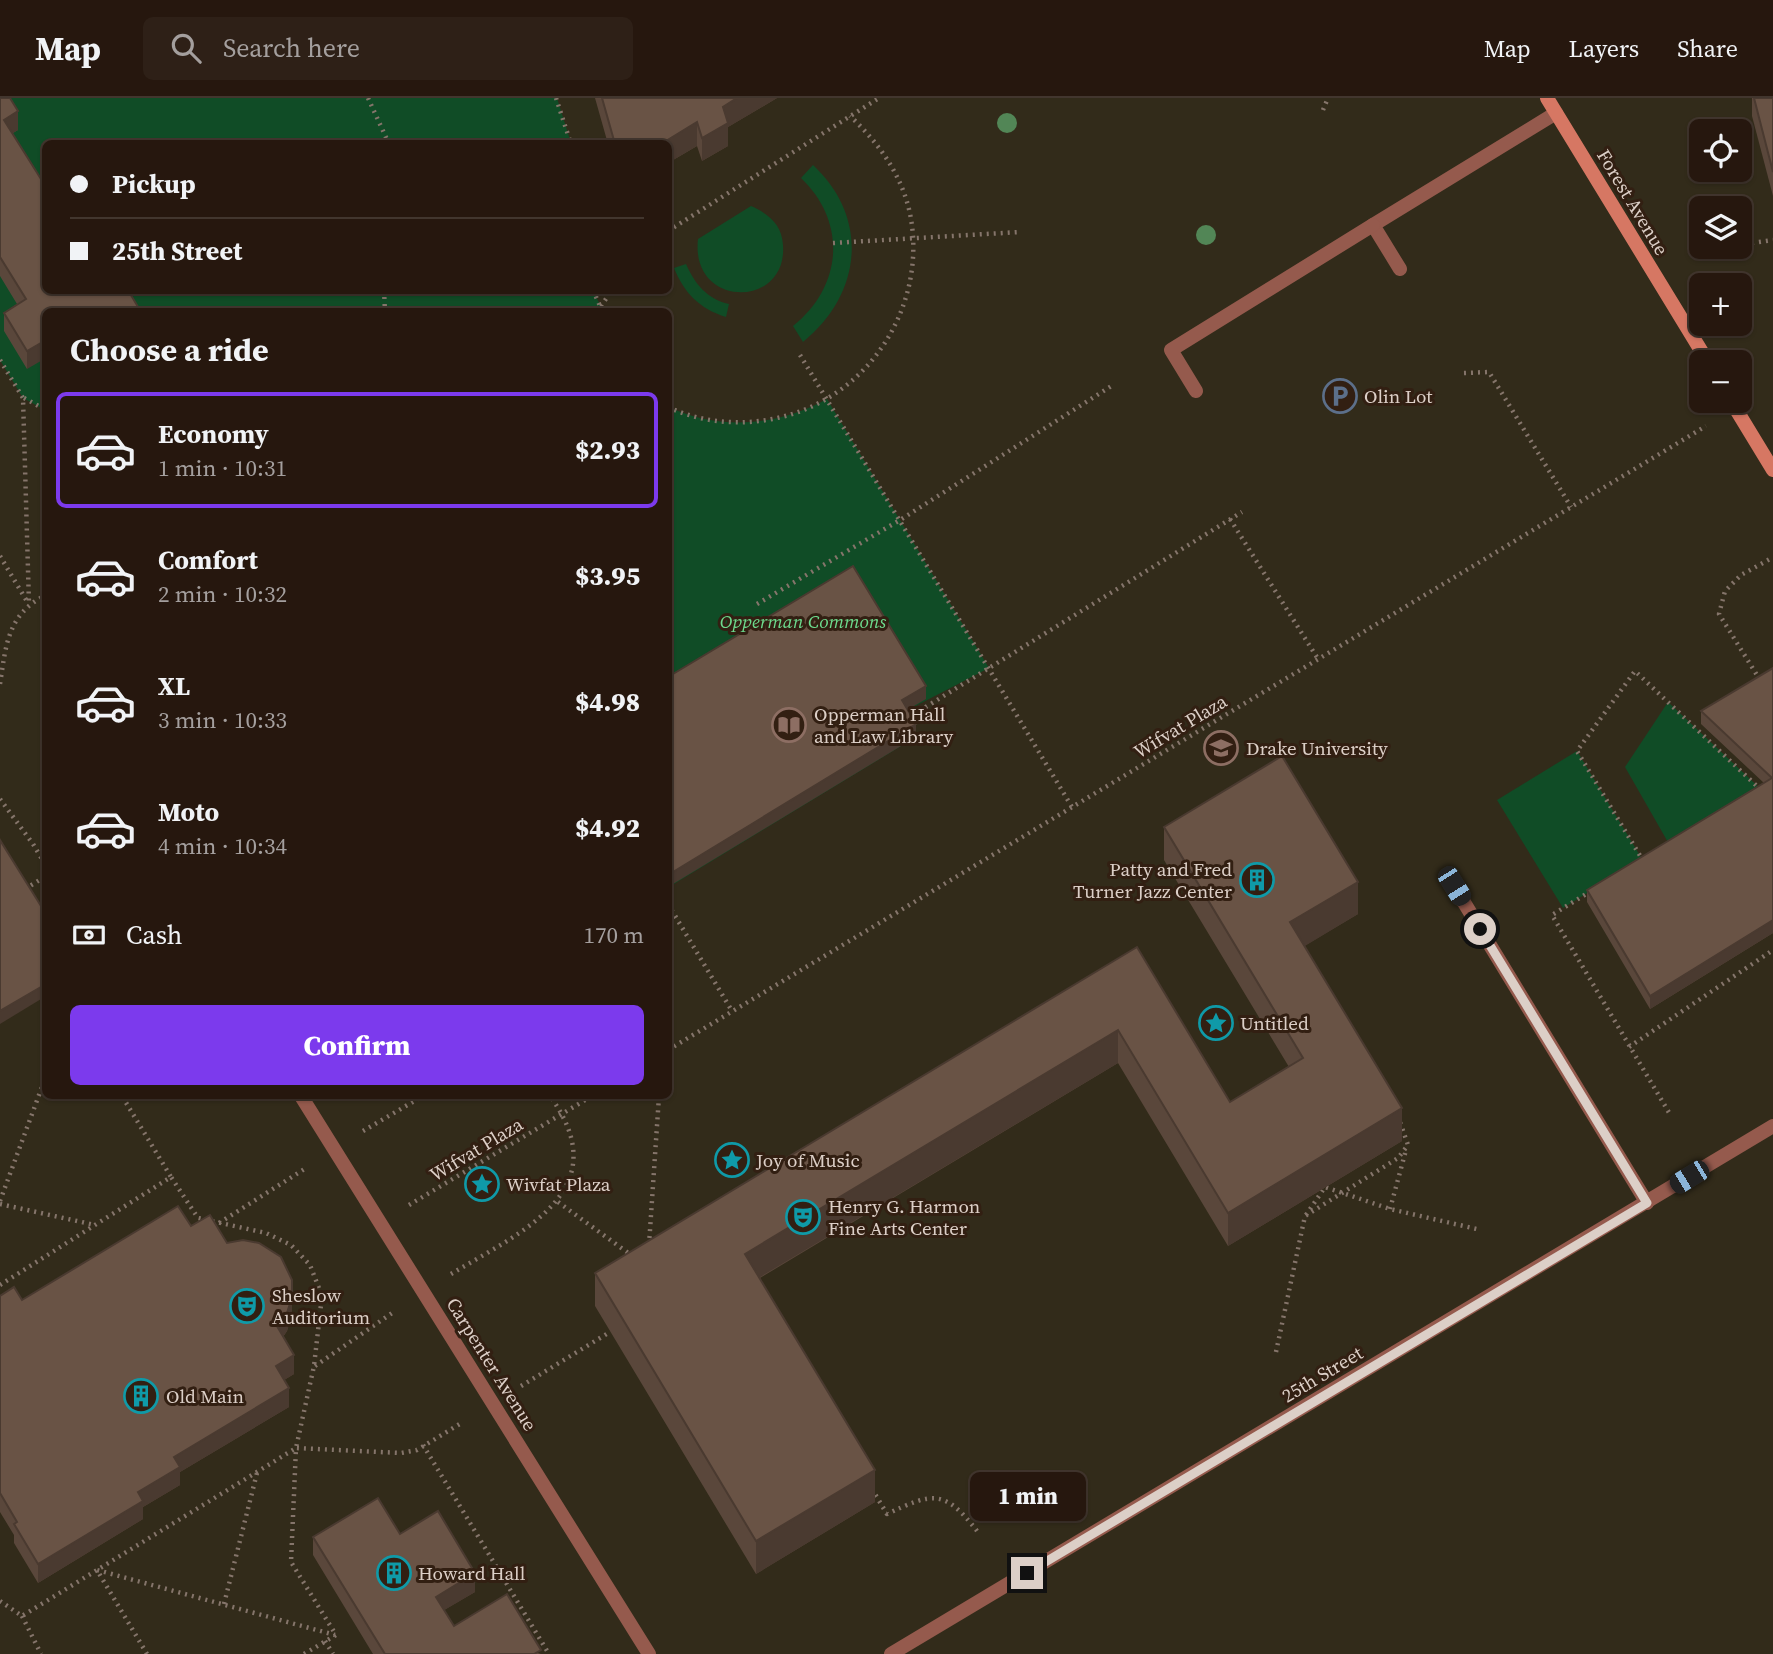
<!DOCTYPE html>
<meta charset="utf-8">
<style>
:root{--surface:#26170e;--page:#2e2017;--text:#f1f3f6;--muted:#a49f9e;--line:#42362e;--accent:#7c3aed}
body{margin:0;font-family:"Source Serif 4",serif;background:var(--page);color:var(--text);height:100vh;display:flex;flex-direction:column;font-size:26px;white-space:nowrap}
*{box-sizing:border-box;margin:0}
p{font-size:23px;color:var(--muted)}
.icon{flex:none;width:38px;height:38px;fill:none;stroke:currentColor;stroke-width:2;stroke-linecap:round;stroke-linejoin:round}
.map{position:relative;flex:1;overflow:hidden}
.panel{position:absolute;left:42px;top:210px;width:630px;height:791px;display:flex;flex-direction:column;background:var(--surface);border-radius:10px;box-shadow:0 2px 5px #0004,0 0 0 2px var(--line)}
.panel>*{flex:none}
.banner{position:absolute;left:42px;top:42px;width:630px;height:154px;border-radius:10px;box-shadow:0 2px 5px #0004,0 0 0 2px var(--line);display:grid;align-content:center;height:154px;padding:0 28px;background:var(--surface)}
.tools{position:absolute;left:1689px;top:21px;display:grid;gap:14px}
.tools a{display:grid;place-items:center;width:63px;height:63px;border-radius:10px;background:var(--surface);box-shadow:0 2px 5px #0004,0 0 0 2px var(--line);font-size:35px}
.end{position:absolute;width:32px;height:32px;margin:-16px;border:9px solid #dccfc7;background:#111;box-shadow:0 0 0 4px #111}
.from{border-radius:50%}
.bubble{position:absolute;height:49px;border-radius:10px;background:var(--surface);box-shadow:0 2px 5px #0004,0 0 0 2px var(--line);font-size:23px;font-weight:800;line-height:49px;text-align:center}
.car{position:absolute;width:21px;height:42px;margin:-21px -10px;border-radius:9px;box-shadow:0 0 5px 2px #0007;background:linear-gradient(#222 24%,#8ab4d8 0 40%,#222 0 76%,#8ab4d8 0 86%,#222 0)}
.banner b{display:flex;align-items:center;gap:24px;height:66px;font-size:26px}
.banner b+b{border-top:2px solid var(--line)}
.banner i{width:18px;height:18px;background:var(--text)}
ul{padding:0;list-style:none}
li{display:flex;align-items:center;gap:21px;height:116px;margin:0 14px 10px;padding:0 14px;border:4px solid transparent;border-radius:10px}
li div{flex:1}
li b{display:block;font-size:26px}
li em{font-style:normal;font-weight:800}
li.on{border-color:var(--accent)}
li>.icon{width:63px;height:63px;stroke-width:1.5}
h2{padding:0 28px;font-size:32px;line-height:84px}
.pay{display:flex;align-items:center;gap:18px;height:77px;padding:0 28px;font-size:26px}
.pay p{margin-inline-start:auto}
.action{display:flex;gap:14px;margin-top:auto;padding:14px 28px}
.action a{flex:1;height:80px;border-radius:10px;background:var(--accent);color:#fff;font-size:28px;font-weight:800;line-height:80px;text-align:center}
header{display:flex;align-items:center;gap:42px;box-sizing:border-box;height:98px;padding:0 35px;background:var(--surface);border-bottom:2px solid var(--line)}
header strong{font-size:33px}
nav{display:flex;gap:38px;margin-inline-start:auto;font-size:24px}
.search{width:490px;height:63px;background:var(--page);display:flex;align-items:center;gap:18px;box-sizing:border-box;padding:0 24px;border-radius:10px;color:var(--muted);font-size:26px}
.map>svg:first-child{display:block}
.education{fill:#322b1a;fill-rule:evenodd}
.green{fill:#104c26}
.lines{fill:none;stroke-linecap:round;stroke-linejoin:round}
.path{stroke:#85756b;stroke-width:4.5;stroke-dasharray:2 5;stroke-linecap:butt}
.lane{stroke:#955a4d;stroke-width:14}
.street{stroke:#955a4d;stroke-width:14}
.secondary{stroke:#d67763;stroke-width:14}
.tree{fill:#528656}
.wall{fill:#5a473b}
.shaded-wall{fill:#4a3a30}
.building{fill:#695345;stroke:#4a3a30;stroke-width:2}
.route{stroke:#dccfc7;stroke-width:9}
.labels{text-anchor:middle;stroke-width:6;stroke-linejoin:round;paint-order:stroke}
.street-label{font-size:19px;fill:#dccfc7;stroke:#321f12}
.poi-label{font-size:19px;fill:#dccfc7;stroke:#321f12;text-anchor:start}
.park-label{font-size:19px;font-style:italic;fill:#6ddb8d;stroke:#321f12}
</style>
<header>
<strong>Map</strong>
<div class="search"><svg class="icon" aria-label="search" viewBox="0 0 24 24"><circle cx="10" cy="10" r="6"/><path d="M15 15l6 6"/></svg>Search here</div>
<nav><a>Map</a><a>Layers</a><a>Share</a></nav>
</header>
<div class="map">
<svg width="1773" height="1556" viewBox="0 0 1773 1556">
<rect width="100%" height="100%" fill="#321f12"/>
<!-- education -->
<path class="education" d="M0,0H1773V1556H0ZM1701,33H1740V72H1701ZM46,46H668V192H46ZM1701,110H1740V149H1701ZM1701,187H1740V226H1701ZM46,214H668V998H46ZM1701,264H1740V303H1701Z"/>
<!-- green -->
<g class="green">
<polygon points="0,0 557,0 571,45 46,46 46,192 593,192 601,209 596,213 46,214 45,312 23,300 0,262"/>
<path d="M813,67C870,120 862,196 803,244L793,228C842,189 848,125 801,80Z"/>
<path d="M751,108C769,116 782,127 783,147C788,211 690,211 698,141Z"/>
<path d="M686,166C695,186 707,201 729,206L726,219C700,211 684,195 674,170Z"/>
<path d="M827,301L989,570L902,615L916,639L669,789V309C719,333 778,328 827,301Z"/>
<polygon points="1668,604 1766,696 1673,753 1625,669"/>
<polygon points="1577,653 1642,761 1563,810 1497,702"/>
</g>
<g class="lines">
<!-- path -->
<g class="path">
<polyline points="368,0 389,46"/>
<polyline points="556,0 571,46"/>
<polyline points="1323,12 1328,0"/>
<polyline points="668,133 879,0"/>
<polyline points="833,145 1020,134"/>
<polyline points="1752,145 1773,142"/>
<polyline points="384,192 385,214"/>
<polyline points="593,192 600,208"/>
<polyline points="597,214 612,192"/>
<polyline points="800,257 1072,709"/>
<polyline points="0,262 23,300 29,506"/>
<polyline points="1464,275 1489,274 1571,409"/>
<polyline points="24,300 46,312"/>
<path d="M668,309C702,325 741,328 777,320C867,301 926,211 911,121C904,80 880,46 850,18"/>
<polyline points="1230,421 1318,561"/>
<polyline points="0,458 28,505"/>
<polyline points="757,506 900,422 1113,287"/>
<polyline points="1760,582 1719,516 1725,493 1741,477 1770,461"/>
<path d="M0,586C6,548 7,516 46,497"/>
<polyline points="906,615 916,615 1242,414"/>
<polyline points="0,701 33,746 46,768"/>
<polyline points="1640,763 1642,761 1577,653 1635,573 1761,692"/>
<polyline points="25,791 46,778"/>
<polyline points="1591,793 1552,817 1671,1018"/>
<polyline points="668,806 732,913"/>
<polyline points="1629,949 1773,852"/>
<polyline points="668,952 1706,328"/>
<polyline points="363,1033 423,998"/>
<polyline points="0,1103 46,978"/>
<polyline points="558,1104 631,1157"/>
<polyline points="0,1106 95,1127"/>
<polyline points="409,1107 592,998"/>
<polyline points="1390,1111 1406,1052"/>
<polyline points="1306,1117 1325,1089 1390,1111 1481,1132"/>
<polyline points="219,1125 306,1070"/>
<polyline points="649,1147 659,998"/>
<path d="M451,1176C521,1134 619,1093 550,998"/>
<polyline points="0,1187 171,1079 122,998"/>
<polyline points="1276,1254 1305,1118 1398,1060 1408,1047 1400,1024"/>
<polyline points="315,1268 395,1213"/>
<polyline points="521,1288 610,1234"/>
<polyline points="423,1347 549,1556"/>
<path d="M872,1391L887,1416C932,1395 944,1390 977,1433"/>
<polyline points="0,1503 22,1518 296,1350 314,1268 322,1198 310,1167 291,1147 266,1135 198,1120 171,1079"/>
<polyline points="224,1506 257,1375"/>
<polyline points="22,1518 41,1556"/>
<polyline points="325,1543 333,1556"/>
<polyline points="147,1556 97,1472 335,1537"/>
<polyline points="304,1556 336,1537 291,1464 296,1350 401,1355 417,1352 463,1324"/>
</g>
<!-- lane -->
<g class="lane">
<polyline points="1400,171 1373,127 1556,15"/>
<polyline points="1196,293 1171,252 1373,127"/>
<polyline points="1454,788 1647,1105"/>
</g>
<!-- street -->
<g class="street">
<polyline points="301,998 649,1556"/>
<polyline points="891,1556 1773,1028"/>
</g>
<!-- secondary -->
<g class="secondary">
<polyline points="1547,0 1708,264"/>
<polyline points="1731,303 1773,372"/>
</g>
</g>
<!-- trees -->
<g class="tree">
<circle cx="1007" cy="25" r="10"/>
<circle cx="1206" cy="137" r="10"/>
</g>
<!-- wall -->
<g class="wall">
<polygon points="0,0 18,32 13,35 46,214 27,271 4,233 4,215 17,206 0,178"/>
<polygon points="595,0 777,0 728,29 728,48 702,63 697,48 668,65 668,46 608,46"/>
<polygon points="1752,0 1773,0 1773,98 1752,18"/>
<polygon points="1773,570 1773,835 1650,911 1587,804 1587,792 1764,685 1701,626 1701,613"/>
<polygon points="1164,729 1358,816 1304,848 1402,1043 1228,1148 1118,965 760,1180 875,1404 756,1476 595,1208 595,1175 1137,849 1230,1004 1289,969 1164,762"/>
<polygon points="191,1128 227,1145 292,1217 287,1233 283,1239 294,1276 284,1282 289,1309 180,1374 180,1387 143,1409 143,1421 38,1485 14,1445 14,1437 0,1414 0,1198 22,1202"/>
<polygon points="400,1436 475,1494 444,1512 454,1528 541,1556 373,1556 313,1457 313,1439"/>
</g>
<!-- shaded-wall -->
<g class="shaded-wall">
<polygon points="737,0 777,0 728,29 728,48 702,63 702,40 723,9"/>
<polygon points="18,13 18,32 4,40 4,22"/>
<polygon points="697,24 697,48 668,65 668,46 661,46"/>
<polygon points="46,242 46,260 27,271 27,253"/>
<polygon points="926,588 926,601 902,615 902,602"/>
<polygon points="916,626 916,639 668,789 668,777"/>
<polygon points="1358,784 1358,816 1290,857 1290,824"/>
<polygon points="1773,822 1773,835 1650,911 1650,898"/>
<polygon points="46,886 46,898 0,926 0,913"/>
<polygon points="1118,932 1118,965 745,1188 745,1156"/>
<polygon points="1402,1010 1402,1043 1228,1148 1228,1115"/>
<polygon points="292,1199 292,1217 287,1233 277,1247 277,1228"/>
<polygon points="294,1257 294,1276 276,1287 276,1268"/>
<polygon points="289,1290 289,1309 180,1374 180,1387 143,1409 143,1421 38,1485 38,1466 138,1394 174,1359"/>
<polygon points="875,1372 875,1404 756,1476 756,1443"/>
<polygon points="475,1475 475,1494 436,1517 436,1499"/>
</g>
<!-- building -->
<g class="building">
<polygon points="0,0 10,0 18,13 4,22 46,89 46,192 128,192 141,214 46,214 46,242 27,253 4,215 26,201 0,159"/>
<polygon points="602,0 737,0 723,9 728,25 702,40 697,24 661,46 615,46"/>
<polygon points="1754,0 1773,0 1773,74"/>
<polygon points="853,468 926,588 902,602 916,626 668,777 668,579"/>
<polygon points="1773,570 1773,822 1650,898 1587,792 1772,680 1701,613"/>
<polygon points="1282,658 1358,784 1290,824 1402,1010 1228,1115 1118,932 745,1156 875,1372 756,1443 595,1175 1137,849 1230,1004 1303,960 1164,729"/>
<polygon points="0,742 46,816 46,886 0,913"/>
<polygon points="178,1108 191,1128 210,1117 227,1145 243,1142 259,1145 281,1159 292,1182 292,1199 287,1215 277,1228 294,1257 276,1268 289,1290 174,1359 180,1369 138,1394 143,1403 38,1466 14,1426 17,1424 0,1395 0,1198 14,1189 22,1202"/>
<polygon points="378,1400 400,1436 438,1413 475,1475 436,1499 454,1528 507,1496 541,1552 534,1556 385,1556 313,1439"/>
</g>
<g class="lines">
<!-- route -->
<polyline class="route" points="1027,1475 1647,1105 1480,831"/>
</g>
<!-- icons -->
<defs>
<g id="parking-ring" transform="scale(1.75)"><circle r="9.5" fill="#321f12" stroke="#5c6f8a" stroke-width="1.5"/><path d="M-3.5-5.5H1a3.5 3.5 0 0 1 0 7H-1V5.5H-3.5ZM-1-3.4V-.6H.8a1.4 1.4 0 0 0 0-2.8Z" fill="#5c6f8a"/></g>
<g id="library-ring" transform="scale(1.75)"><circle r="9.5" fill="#321f12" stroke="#8d6e63" stroke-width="1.5"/><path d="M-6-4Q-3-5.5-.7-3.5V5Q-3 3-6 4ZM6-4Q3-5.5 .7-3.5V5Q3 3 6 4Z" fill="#8d6e63"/></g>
<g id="university-ring" transform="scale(1.75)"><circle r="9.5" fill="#321f12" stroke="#8d6e63" stroke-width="1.5"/><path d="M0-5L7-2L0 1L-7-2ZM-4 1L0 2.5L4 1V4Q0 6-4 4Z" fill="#8d6e63"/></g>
<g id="building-ring" transform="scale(1.75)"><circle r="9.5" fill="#321f12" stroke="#0f9aa8" stroke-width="1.5"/><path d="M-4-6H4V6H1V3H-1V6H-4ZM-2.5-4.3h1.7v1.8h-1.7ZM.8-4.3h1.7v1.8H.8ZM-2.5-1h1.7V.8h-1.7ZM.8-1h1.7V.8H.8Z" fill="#0f9aa8"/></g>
<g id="sight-ring" transform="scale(1.75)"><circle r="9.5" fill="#321f12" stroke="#0f9aa8" stroke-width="1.5"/><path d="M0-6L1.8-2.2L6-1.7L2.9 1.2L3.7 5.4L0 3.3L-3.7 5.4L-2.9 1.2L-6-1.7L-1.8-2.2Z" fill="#0f9aa8"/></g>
<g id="theatre-ring" transform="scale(1.75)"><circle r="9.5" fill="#321f12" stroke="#0f9aa8" stroke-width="1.5"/><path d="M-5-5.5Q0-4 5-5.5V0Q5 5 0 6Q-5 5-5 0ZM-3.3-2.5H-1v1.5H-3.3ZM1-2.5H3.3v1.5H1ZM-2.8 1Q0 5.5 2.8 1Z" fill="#0f9aa8"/></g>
</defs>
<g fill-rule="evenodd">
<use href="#parking-ring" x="1340" y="298"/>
<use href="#library-ring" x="789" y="627"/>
<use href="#university-ring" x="1221" y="650"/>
<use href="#building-ring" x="1257" y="782"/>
<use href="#sight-ring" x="1216" y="925"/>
<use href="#sight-ring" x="732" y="1062"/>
<use href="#sight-ring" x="482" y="1086"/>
<use href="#theatre-ring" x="803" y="1119"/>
<use href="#theatre-ring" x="247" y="1208"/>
<use href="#building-ring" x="141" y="1298"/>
<use href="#building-ring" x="394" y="1475"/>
</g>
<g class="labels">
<!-- street labels -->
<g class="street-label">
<text transform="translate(1633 104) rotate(59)" y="7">Forest Avenue</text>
<text transform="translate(1180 628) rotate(-31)" y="7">Wifvat Plaza</text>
<text transform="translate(476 1051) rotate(-31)" y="7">Wifvat Plaza</text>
<text transform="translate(492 1266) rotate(58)" y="7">Carpenter Avenue</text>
<text transform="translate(1322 1276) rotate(-31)" y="7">25th Street</text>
</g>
<!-- poi labels -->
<g class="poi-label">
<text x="1364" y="305">Olin Lot</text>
<text x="814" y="623">Opperman Hall<tspan x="814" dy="22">and Law Library</tspan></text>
<text x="1246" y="657">Drake University</text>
<text x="1232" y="778" text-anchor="end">Patty and Fred<tspan x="1232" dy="22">Turner Jazz Center</tspan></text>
<text x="1240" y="932">Untitled</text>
<text x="756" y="1069">Joy of Music</text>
<text x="506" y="1093">Wivfat Plaza</text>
<text x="828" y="1115">Henry G. Harmon<tspan x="828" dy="22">Fine Arts Center</tspan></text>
<text x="272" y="1204">Sheslow<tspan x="272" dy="22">Auditorium</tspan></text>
<text x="166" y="1305">Old Main</text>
<text x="418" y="1482">Howard Hall</text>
</g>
<!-- park labels -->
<g class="park-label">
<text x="803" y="530">Opperman Commons</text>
</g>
</g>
</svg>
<div class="tools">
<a><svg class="icon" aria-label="locate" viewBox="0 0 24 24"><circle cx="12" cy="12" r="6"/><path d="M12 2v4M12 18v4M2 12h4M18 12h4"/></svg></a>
<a><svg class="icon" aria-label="layers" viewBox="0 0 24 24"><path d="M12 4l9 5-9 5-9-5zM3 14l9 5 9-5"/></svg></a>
<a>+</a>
<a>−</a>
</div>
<i class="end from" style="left:1480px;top:831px"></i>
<i class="end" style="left:1027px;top:1475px"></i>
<div class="bubble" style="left:970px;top:1374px;width:116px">1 min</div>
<i class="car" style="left:1454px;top:788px;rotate:148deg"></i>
<i class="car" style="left:1689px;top:1079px;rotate:239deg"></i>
<div class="banner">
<b><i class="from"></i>Pickup</b>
<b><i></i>25th Street</b>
</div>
<section class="panel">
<h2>Choose a ride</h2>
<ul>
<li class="on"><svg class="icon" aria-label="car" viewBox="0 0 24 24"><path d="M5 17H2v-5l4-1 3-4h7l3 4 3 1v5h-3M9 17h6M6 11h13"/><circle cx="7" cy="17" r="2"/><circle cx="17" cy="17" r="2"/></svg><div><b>Economy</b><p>1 min · 10:31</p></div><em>$2.93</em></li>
<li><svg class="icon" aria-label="car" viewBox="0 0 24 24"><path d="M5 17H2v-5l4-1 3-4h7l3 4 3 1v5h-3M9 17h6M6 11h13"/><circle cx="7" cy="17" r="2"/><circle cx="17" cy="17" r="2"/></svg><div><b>Comfort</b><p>2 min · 10:32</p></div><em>$3.95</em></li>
<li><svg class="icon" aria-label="car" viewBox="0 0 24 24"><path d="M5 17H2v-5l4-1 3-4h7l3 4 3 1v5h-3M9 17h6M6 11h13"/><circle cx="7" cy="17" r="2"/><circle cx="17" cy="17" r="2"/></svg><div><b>XL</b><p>3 min · 10:33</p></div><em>$4.98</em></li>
<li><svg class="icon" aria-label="car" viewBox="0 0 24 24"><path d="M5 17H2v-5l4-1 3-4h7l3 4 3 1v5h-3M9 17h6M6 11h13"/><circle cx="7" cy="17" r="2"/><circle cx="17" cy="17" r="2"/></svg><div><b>Moto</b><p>4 min · 10:34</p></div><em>$4.92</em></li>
</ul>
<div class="pay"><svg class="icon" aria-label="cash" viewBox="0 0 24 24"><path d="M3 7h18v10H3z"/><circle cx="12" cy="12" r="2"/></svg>Cash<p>170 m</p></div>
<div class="action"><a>Confirm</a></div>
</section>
</div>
